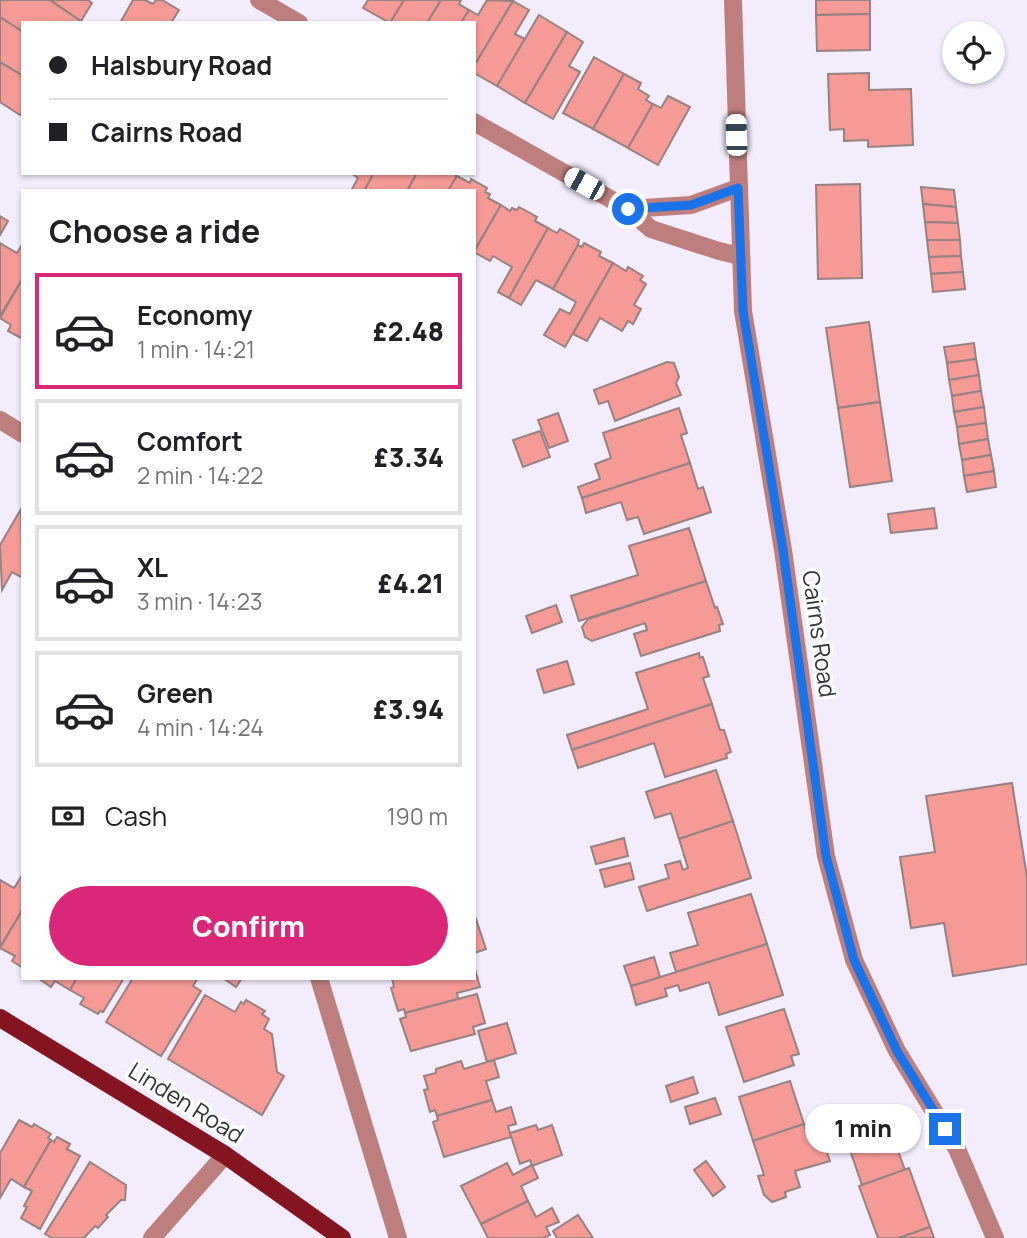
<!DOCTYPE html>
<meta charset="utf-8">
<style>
:root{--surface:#fff;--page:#f6f6f6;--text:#202124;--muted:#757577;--line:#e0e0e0;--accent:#db2777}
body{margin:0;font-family:Manrope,sans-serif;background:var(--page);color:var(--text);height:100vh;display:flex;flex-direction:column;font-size:26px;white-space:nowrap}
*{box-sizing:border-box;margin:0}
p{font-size:23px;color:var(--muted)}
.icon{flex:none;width:38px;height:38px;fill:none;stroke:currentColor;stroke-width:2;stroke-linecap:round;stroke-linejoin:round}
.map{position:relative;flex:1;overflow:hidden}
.sheet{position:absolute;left:21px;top:189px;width:455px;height:791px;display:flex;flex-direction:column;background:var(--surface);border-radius:0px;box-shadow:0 2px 5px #0004}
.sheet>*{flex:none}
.guide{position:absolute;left:21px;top:21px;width:455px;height:154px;border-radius:0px;box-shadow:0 2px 5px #0004;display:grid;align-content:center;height:154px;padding:0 28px;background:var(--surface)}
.fabs{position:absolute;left:942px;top:21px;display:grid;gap:14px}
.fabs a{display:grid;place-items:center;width:63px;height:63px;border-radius:50%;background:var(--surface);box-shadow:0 2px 5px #0004;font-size:35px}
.end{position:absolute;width:32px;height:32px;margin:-16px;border:9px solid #1a73e8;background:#fff;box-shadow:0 0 0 4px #fff}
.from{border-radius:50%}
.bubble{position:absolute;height:49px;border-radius:24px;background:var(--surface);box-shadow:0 2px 5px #0004;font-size:23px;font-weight:800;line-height:49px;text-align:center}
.car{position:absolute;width:21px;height:42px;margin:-21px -10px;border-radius:9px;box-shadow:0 0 5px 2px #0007;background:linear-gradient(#fff 24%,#345 0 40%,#fff 0 76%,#345 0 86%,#fff 0)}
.guide b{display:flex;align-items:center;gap:24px;height:66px;font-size:26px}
.guide b+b{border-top:2px solid var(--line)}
.guide i{width:18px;height:18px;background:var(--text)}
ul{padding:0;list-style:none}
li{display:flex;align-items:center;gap:21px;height:116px;margin:0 14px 10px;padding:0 14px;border:4px solid var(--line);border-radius:0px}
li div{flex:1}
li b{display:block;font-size:26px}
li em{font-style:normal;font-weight:800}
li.on{border-color:var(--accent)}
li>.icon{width:63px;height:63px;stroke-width:1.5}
h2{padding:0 28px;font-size:32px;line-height:84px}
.pay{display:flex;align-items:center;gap:18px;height:77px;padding:0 28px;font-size:26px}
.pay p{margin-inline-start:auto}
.cta{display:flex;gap:14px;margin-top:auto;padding:14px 28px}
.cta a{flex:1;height:80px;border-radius:42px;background:var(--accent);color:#fff;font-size:28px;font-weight:800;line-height:80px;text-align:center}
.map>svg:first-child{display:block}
.building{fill:#f69a96;stroke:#958281;stroke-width:2}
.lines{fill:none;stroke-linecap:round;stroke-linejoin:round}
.minor{stroke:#bd7f7d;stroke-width:18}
.major{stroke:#851421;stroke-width:18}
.route{stroke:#1a73e8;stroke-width:9}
.labels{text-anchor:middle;stroke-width:7;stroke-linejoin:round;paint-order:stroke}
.street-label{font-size:23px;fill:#343239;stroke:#fcfcfc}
</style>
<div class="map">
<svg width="1027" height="1238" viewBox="0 0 1027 1238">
<rect width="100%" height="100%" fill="#f2ecfd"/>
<!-- building -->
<g class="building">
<polygon points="0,0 50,0 81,21 79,23 23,23 23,32 0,17"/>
<polygon points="50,0 88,0 92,3 81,21"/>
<polygon points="133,0 145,0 153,4 156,0 162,0 179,10 171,23 120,23"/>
<polygon points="368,0 404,0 390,23 363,8"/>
<polygon points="404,0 441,0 427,23 390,23"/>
<polygon points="441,0 461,0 459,4 469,10 461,23 427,23"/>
<polygon points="487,0 513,1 474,66 474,23 461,23 469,10 478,15"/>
<polygon points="816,0 870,0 870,14 816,15"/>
<polygon points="513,1 529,10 515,34 525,39 497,86 474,73 474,66"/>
<polygon points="870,14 870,50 817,51 816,15"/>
<polygon points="539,15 567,32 525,103 497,86"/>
<polygon points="0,17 23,32 23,76 0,62"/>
<polygon points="567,32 583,42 569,66 580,72 553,119 525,103"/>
<polygon points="594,57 624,74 593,129 563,113"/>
<polygon points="0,62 23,76 23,111 20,115 0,102"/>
<polygon points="869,73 869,90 911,89 913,145 868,147 868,140 844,141 844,129 830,130 828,74"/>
<polygon points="624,74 641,83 638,89 649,96 646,100 653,104 628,148 593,129"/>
<polygon points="668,96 690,107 658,165 628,148 653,104 661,108"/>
<polygon points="351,173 374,173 364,191 351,191 358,178"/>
<polygon points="374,173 417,173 407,191 364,191"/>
<polygon points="417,173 453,173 457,176 448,191 407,191"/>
<polygon points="457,176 470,183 471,179 487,188 485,192 490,194 488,198 501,205 474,251 474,191 448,191"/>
<polygon points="860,184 862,278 818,279 816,185"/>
<polygon points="921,187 954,190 956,207 923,204"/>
<polygon points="923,204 956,207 958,223 925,222"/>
<polygon points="501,205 510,211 512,208 517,210 519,207 537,217 535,221 548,228 509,298 498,292 512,267 493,256 490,261 474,252"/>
<polygon points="0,216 8,221 0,235"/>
<polygon points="925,222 958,223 960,240 927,240"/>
<polygon points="548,228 557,233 560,229 579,240 578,245 553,289 536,280 521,305 509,298"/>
<polygon points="927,240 960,240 961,256 929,257"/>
<polygon points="0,243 17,253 23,243 23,278 0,316"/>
<polygon points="584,243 601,252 599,256 613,263 565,347 544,335 560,309 570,314 576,302 553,289 578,245 582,247"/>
<polygon points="961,256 963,272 931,274 929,257"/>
<polygon points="613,263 626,271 628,267 643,276 640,280 646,284 634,305 641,309 633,324 628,321 622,331 600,318 587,341 573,334"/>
<polygon points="963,272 965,289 933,292 931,274"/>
<polygon points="23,278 23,339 8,331 11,325 0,318"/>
<polygon points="869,322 880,402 838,408 826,328"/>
<polygon points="974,343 976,359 947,363 944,347"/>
<polygon points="976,359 979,375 949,380 947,363"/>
<polygon points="667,362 674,363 679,377 676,383 681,395 615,421 608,401 599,404 594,390"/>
<polygon points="979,375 981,391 952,396 949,380"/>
<polygon points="981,391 984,407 954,412 952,396"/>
<polygon points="880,402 892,481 850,487 838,408"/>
<polygon points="984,407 986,423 957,427 954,412"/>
<polygon points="679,408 687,433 681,435 690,463 582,498 578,487 600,479 595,464 611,458 603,433"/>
<polygon points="558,413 568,441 549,448 538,420"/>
<polygon points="986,423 988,439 959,444 957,427"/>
<polygon points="540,431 550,457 523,467 513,440"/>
<polygon points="988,439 991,455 962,460 959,444"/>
<polygon points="991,455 994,471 964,476 962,460"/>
<polygon points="690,463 698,489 703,487 711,512 644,534 638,517 627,520 621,502 586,513 582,498"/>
<polygon points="994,471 996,487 967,492 964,476"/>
<polygon points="934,508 937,528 891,533 888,514"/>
<polygon points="21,509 23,578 12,572 2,590 0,545"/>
<polygon points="689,528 706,581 579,621 571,596 638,575 629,546"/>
<polygon points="706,581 715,608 717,607 723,624 719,625 720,631 641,656 634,634 647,630 645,623 592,641 585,637 582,627 588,619"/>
<polygon points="556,605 562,622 532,633 526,616"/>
<polygon points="699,653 700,658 703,657 709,676 703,678 712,704 572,750 567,735 648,709 636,673"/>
<polygon points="567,661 574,684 544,693 537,670"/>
<polygon points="712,704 720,730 724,730 731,752 726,754 727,758 665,777 654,743 578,768 572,750"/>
<polygon points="716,770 733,821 679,839 671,813 655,818 646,792"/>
<polygon points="1012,783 1027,877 1027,964 953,976 944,923 911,928 900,857 935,852 926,796"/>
<polygon points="733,821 751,878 647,911 639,887 669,878 665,865 680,861 683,870 688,868 679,839"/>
<polygon points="624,838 628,856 596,864 591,847"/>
<polygon points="630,863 634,879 605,887 600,870"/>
<polygon points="23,874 23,909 0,947 0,880 14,888"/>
<polygon points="751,894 767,944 676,972 670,953 698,945 688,913"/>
<polygon points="23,909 23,968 12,961 15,956 0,948"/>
<polygon points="476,919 486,949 474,953 474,920"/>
<polygon points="767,944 783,995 719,1015 709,982 680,991 678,985 665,989 667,996 636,1005 631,986"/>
<polygon points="654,957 660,977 631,986 624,966"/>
<polygon points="474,966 480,987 457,993 458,999 405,1013 404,1009 398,1011 391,988 394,987 392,978 474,978"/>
<polygon points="38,978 77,978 70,990 55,981 51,987"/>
<polygon points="77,978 124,978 103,1012 100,1011 98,1014 80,1004 84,998 70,990"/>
<polygon points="133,978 198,978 193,986 201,991 161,1056 106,1022"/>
<polygon points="223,978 242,978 236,987"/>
<polygon points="477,994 485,1023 473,1027 475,1034 411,1051 400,1019 406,1017 405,1013"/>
<polygon points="205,995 235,1012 241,1002 244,1004 246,1000 265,1011 262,1014 269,1019 264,1029 272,1034 277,1072 284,1076 262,1115 168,1059"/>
<polygon points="784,1009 799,1054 791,1056 794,1065 744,1082 726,1027"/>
<polygon points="507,1023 516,1053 487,1062 478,1031"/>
<polygon points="494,1060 499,1077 486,1081 492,1100 437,1116 435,1110 430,1112 424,1090 428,1089 424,1076 436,1073 436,1069 461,1061 464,1069"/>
<polygon points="693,1077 698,1093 671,1102 666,1086"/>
<polygon points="790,1081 804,1124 753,1141 739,1097"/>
<polygon points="715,1098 721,1114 690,1124 685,1107"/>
<polygon points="492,1100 496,1112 511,1107 516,1124 508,1126 511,1137 444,1157 433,1122 438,1120 437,1116"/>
<polygon points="19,1120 32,1127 34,1124 51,1134 48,1138 51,1140 24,1187 11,1179 0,1198 0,1153"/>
<polygon points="804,1124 808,1138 821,1135 830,1161 795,1171 800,1187 785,1192 786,1197 772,1202 764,1195 758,1176 764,1175 753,1141"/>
<polygon points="536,1125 538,1130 552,1125 562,1155 532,1166 530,1160 520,1164 510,1133"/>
<polygon points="892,1135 905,1170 862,1185 850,1150"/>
<polygon points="57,1137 70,1144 67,1149 80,1156 40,1229 21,1218 27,1207 24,1206 32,1191 24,1187 51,1140 54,1142"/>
<polygon points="706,1161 725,1187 713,1196 694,1170"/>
<polygon points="90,1162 126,1185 125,1200 121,1200 106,1215 108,1217 98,1228 95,1226 84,1238 52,1238 45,1234"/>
<polygon points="507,1163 513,1175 532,1165 538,1178 521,1186 528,1201 481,1224 461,1186"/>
<polygon points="909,1168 930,1227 899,1238 878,1238 859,1186"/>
<polygon points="528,1201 536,1217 552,1208 559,1222 546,1227 550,1235 543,1238 488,1238 481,1224"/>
<polygon points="578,1215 593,1238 557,1238 553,1231"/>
<polygon points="930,1227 934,1238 899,1238"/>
</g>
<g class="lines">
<!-- minor -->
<g class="minor">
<polyline points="259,0 299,23"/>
<polyline points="733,0 743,311 783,550 826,856 854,960 897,1051 957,1149 995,1238"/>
<polyline points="474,122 628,209 651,229 719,251 740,256"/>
<polyline points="628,209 691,205 738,188"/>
<polyline points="0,420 23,434"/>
<polyline points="319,978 398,1238"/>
<polyline points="152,1238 225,1155"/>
</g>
<!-- major -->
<polyline class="major" points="0,1018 225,1155 342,1238"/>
</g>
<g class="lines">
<!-- route -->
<polyline class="route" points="628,209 691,205 738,188 743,311 783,550 826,856 854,960 897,1051 945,1129"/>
</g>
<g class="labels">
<!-- street labels -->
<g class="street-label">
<text transform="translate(819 634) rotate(82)" y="8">Cairns Road</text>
<text transform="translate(186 1103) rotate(32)" y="8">Linden Road</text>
</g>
</g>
</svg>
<div class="fabs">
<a><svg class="icon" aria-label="locate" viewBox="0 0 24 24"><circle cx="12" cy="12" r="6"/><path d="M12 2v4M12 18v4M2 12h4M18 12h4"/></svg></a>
</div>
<i class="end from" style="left:628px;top:209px"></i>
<i class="end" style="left:945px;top:1129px"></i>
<div class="bubble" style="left:805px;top:1104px;width:116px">1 min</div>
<i class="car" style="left:736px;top:135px;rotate:358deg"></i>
<i class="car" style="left:584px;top:184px;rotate:299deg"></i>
<div class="guide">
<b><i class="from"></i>Halsbury Road</b>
<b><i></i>Cairns Road</b>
</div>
<section class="sheet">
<h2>Choose a ride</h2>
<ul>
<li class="on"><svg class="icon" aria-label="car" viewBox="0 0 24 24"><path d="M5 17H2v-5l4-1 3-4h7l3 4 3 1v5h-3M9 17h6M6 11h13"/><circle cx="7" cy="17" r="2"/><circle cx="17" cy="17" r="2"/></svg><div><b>Economy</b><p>1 min · 14:21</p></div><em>£2.48</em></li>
<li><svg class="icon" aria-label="car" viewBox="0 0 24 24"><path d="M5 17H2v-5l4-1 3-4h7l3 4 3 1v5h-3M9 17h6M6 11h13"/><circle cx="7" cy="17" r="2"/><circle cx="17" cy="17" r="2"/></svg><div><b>Comfort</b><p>2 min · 14:22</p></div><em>£3.34</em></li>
<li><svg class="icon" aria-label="car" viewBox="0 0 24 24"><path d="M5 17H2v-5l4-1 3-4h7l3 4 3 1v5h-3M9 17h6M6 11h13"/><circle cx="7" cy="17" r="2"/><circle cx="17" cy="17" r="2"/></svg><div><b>XL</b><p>3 min · 14:23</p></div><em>£4.21</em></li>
<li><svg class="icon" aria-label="car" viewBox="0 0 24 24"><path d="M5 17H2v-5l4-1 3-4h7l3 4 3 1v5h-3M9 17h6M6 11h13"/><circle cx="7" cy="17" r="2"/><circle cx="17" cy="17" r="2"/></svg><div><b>Green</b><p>4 min · 14:24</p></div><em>£3.94</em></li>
</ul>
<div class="pay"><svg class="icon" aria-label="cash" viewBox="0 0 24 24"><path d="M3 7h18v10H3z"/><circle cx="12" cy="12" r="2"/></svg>Cash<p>190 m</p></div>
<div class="cta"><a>Confirm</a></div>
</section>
</div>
